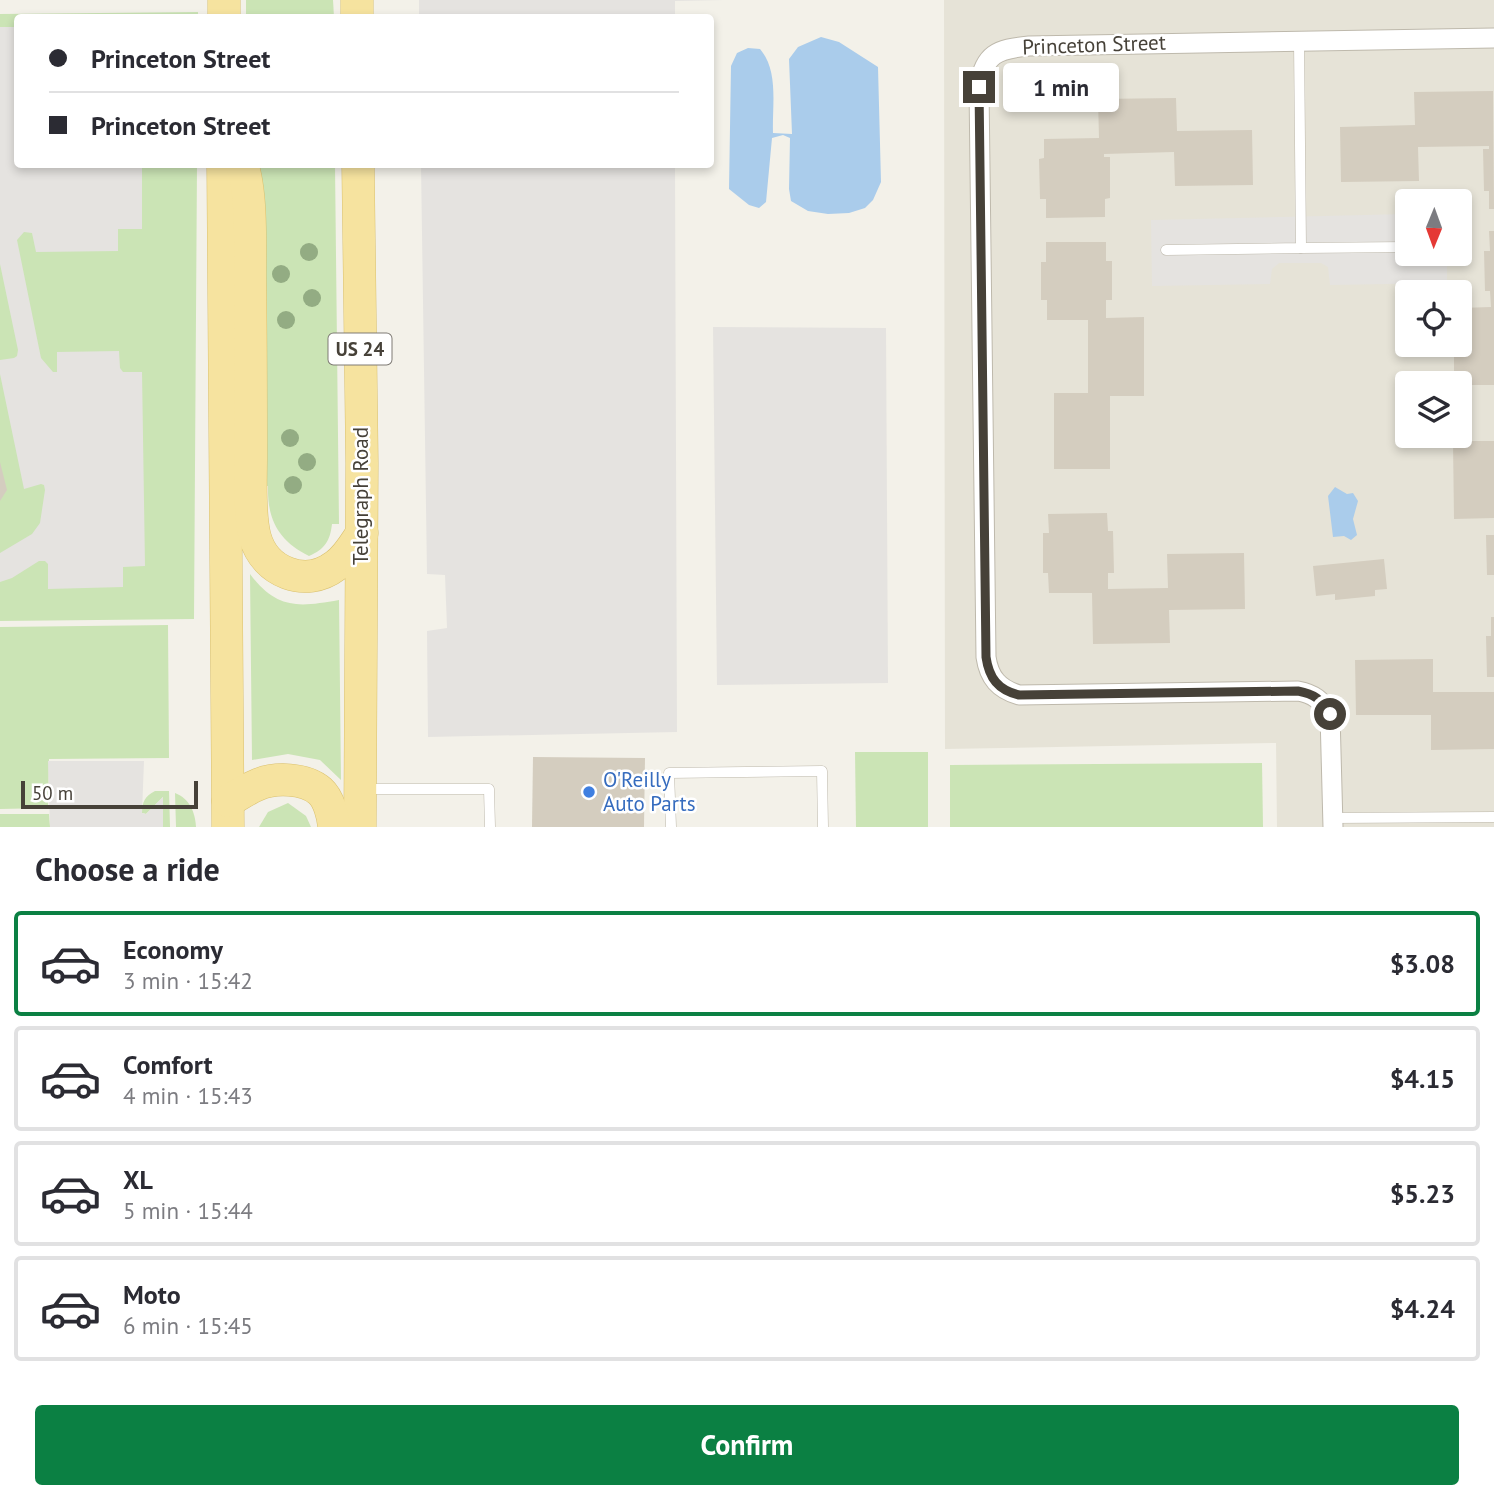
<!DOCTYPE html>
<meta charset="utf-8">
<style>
:root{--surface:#fff;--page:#f7f7f7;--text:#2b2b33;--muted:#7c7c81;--line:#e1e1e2;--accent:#0b8043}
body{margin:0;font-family:"PT Sans",sans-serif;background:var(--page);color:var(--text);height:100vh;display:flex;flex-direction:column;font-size:26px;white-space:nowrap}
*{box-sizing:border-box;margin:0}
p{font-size:23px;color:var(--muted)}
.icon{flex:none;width:38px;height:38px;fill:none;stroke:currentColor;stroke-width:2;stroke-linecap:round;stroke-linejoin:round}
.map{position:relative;height:827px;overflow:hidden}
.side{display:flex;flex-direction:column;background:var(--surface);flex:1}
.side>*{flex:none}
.banner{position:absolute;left:14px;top:14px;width:700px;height:154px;border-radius:7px;box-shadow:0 4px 10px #0003;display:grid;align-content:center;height:154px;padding:0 35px;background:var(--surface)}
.needle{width:46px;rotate:181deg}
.fabs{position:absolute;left:1395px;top:189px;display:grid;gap:14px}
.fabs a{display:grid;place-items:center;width:77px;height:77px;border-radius:7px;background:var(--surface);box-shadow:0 4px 10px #0003;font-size:35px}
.scale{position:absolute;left:21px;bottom:18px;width:177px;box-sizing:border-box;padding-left:7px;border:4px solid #464138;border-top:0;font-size:19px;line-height:24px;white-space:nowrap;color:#464138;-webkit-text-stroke:5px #fff;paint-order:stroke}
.end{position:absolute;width:32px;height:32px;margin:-16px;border:9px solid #464138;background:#fff;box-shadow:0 0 0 4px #fff}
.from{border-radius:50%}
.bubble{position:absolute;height:49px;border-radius:7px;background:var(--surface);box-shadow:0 4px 10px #0003;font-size:23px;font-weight:700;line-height:49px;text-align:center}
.banner b{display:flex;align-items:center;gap:24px;height:66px;font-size:26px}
.banner b+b{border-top:2px solid var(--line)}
.banner i{width:18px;height:18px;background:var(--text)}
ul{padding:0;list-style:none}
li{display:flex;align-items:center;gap:21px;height:105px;margin:0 14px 10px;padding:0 21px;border:4px solid var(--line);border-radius:7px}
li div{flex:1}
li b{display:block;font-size:26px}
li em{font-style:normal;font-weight:700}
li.active{border-color:var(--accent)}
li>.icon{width:63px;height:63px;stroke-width:1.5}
h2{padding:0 35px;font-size:32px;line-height:84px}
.cta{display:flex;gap:14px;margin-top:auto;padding:14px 35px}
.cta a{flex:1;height:80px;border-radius:7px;background:var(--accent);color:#fff;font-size:28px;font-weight:700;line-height:80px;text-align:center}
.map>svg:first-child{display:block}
.residential{fill:#e6e3d7;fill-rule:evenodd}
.green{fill:#cbe4b5}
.parking{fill:#e5e3e0}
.water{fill:#aacceb}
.building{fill:#d4cdbf}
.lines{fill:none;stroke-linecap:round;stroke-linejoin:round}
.service-casing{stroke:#beb9ac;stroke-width:11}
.minor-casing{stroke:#beb9ac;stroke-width:21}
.primary-casing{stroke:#dac16f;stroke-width:33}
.service{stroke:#fff;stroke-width:10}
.minor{stroke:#fff;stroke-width:19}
.primary{stroke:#f6e39f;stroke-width:32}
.tree{fill:#93ac83}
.route{stroke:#464138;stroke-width:9}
.shop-dot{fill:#3f7fe0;stroke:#fff;stroke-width:2.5}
.labels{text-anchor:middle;stroke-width:5;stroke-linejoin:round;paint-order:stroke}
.shield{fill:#fff;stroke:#7e7a74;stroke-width:2}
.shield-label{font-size:19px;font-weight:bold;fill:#464138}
.street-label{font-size:21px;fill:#464138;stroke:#fff}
.shop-label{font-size:21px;fill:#366cbe;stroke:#fff;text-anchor:start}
</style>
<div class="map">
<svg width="1494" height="827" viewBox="0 0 1494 827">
<rect width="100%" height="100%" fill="#f3f1e9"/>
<!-- residential -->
<path class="residential" d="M944,0H1494V827H1277L1276,743L945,749ZM1407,201H1460V254H1407ZM1407,292H1460V345H1407ZM1407,383H1460V436H1407Z"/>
<!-- green -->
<g class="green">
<polygon points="246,0 333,0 334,17 246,17"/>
<polygon points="198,12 198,18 18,18 18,164 197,165 194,619 0,621 0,14"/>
<path d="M255,165H335L339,524H332C330,541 325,549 309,556C279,541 267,520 268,486H262Z"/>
<path d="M250,574C277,610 299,607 339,600L341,780L320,760L288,754L252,760Z"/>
<polygon points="168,625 169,758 49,759 48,808 0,809 0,627"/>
<polygon points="855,752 928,752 928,827 856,827"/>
<polygon points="1262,763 1263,827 950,827 950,765"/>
<path d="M155,791H169L170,827H163V797L146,814L142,813C142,802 145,796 155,791Z"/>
<path d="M175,793C190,799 195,812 196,827H176Z"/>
<polygon points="288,803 306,816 311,827 259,827 268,812"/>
<polygon points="0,814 49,814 50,827 0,827"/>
</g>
<!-- parking -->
<g class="parking">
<polygon points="419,0 724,0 675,1 675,18 419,17"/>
<polygon points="0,27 17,27 18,164 142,165 142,229 118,229 118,251 36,252 32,233 24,232 17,240 41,358 53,372 57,372 57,352 119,351 120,368 123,372 142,372 145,566 123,567 123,587 48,589 48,564 45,561 39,561 12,578 0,582 0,553 32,534 40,523 45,490 44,485 41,484 24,489 0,374 0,360 14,358 17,356 18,350 0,264"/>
<polygon points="421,165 675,165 677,732 428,737 427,631 447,628 445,575 427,574"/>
<polygon points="1407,214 1407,254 1447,254 1447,283 1330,285 1328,267 1321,263 1279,263 1272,269 1270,284 1152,286 1151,220"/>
<polygon points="713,327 886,328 888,683 717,685"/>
<polygon points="48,761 144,761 142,813 146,814 163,797 163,827 50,827"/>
</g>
<!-- water -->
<g class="water">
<path d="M821,37L839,42L878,67L881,182L873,200L865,208L849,213L828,214L808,211L791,201L789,189L790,138L783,135L772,138L766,202L759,208L749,205L729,189L731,66L737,53L748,48L760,49C779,71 772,105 773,133L792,134L789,59L798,47Z"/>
<polygon points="1335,487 1347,494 1353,493 1358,501 1353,519 1357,535 1351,540 1344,536 1333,537 1328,496"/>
</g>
<!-- building -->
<g class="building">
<polygon points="1493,91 1494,209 1489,209 1489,191 1484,191 1483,149 1489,149 1489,146 1418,147 1419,181 1341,182 1340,127 1415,125 1414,92"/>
<polygon points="1176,98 1177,131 1252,130 1253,185 1175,186 1174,152 1104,154 1104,157 1110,157 1110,198 1105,199 1105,217 1046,218 1046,199 1040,199 1039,159 1044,158 1044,139 1099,138 1098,99"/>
<polygon points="1489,231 1494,231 1494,385 1460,385 1460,383 1454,383 1454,345 1460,345 1460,308 1491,307 1490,291 1485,291 1484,251 1490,251"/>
<polygon points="1046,242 1106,242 1106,261 1112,261 1112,300 1106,300 1106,318 1144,317 1144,396 1110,396 1110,469 1054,469 1054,393 1088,393 1088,320 1047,320 1047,300 1041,300 1041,262 1046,262"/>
<polygon points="1453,441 1494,441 1494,518 1454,519"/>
<polygon points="0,462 7,490 0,501"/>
<polygon points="1107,513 1108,531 1113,531 1114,573 1108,573 1108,589 1168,588 1167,554 1244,553 1245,609 1169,610 1170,643 1093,644 1092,593 1049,593 1048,573 1043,573 1043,533 1049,533 1048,514"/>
<polygon points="1486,535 1494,535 1494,575 1487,575"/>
<polygon points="1384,559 1387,589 1375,590 1375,596 1335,600 1335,594 1316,596 1313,566"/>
<polygon points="1491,617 1494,617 1494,677 1487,677 1486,636 1491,636"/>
<polygon points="1433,659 1433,692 1494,692 1494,749 1431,750 1431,715 1356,715 1355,660"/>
<polygon points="533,757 645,758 644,827 532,827"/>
</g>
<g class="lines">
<!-- service casing -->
<g class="service-casing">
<g id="service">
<polyline points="1301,248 1407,247"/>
<polyline points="1166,250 1301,248 1299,41"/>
<polyline points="364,789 489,789 490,827"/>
<polyline points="1332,818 1494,817"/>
<polyline points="671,827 669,773 822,771 823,827"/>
</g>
</g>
<!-- minor casing -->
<g class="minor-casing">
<path id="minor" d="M1333,827L1330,714C1321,700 1314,694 1298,691L1019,695C999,689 989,678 986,657L979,87C984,54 997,49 1029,46L1494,38"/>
</g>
<!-- primary casing -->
<g class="primary-casing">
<g id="primary">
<polyline points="357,0 357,18"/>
<polyline points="224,18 224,0"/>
<polyline points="223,164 228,827"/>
<path d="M242,164C252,193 250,245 250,276C251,337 251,397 251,458C251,481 249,515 255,537C265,573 306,588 335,566C347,558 354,545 362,533"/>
<polyline points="358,164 362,463 360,827"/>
<path d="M228,801C237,796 247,789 257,785C275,777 305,778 320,791C329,799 333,816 334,827"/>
</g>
</g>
<!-- service -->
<use href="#service" class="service"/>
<!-- minor -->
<use href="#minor" class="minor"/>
<!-- primary -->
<use href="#primary" class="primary"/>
</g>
<!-- trees -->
<g class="tree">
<circle cx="309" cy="252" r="9"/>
<circle cx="281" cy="274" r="9"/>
<circle cx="312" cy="298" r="9"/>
<circle cx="286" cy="320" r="9"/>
<circle cx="290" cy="438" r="9"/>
<circle cx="307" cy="462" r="9"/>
<circle cx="293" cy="485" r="9"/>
</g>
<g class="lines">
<!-- route -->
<path class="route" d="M979,87L986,657C989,678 998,690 1019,695L1298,691C1314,694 1321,699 1330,714"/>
</g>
<!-- markers -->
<circle class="shop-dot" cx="589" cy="792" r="7"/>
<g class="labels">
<!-- shield labels -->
<rect class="shield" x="328.5" y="333.5" width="63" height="31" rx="5"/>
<g class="shield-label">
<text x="360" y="356">US 24</text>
</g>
<!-- street labels -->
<g class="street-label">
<text transform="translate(1094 45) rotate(-2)" y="7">Princeton Street</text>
<text transform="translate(361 496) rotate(-90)" y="7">Telegraph Road</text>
</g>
<!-- shop labels -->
<g class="shop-label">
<text x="603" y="787">O'Reilly<tspan x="603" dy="24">Auto Parts</tspan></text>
</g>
</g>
</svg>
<div class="fabs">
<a><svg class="needle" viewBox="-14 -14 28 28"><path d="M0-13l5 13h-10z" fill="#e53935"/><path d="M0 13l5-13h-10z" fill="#7c7c81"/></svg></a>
<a><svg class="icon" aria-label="locate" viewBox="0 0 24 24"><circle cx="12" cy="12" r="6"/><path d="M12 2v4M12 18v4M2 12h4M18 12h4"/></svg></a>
<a><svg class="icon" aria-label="layers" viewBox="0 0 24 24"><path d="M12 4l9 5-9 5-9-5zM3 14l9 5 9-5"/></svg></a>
</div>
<div class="scale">50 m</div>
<i class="end from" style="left:1330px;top:714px"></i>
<i class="end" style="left:979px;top:87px"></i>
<div class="bubble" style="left:1003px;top:63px;width:116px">1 min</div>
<div class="banner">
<b><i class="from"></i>Princeton Street</b>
<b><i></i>Princeton Street</b>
</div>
</div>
<section class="side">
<h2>Choose a ride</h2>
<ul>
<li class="active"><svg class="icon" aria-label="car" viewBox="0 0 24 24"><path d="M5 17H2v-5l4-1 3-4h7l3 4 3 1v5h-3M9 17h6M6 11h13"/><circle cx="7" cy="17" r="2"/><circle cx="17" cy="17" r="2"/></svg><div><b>Economy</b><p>3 min · 15:42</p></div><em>$3.08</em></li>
<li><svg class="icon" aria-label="car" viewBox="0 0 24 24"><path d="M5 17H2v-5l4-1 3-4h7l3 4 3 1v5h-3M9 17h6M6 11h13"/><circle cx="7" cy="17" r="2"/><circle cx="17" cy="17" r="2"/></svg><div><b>Comfort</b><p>4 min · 15:43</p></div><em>$4.15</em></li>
<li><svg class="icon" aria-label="car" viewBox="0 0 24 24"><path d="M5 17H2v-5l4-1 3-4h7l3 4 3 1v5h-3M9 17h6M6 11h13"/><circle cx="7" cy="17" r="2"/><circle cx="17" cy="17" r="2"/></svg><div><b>XL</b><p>5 min · 15:44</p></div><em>$5.23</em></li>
<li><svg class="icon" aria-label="car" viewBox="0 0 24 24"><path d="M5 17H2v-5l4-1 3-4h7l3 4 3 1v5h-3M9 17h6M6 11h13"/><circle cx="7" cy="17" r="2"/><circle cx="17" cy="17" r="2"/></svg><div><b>Moto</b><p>6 min · 15:45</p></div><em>$4.24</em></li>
</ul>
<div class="cta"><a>Confirm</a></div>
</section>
